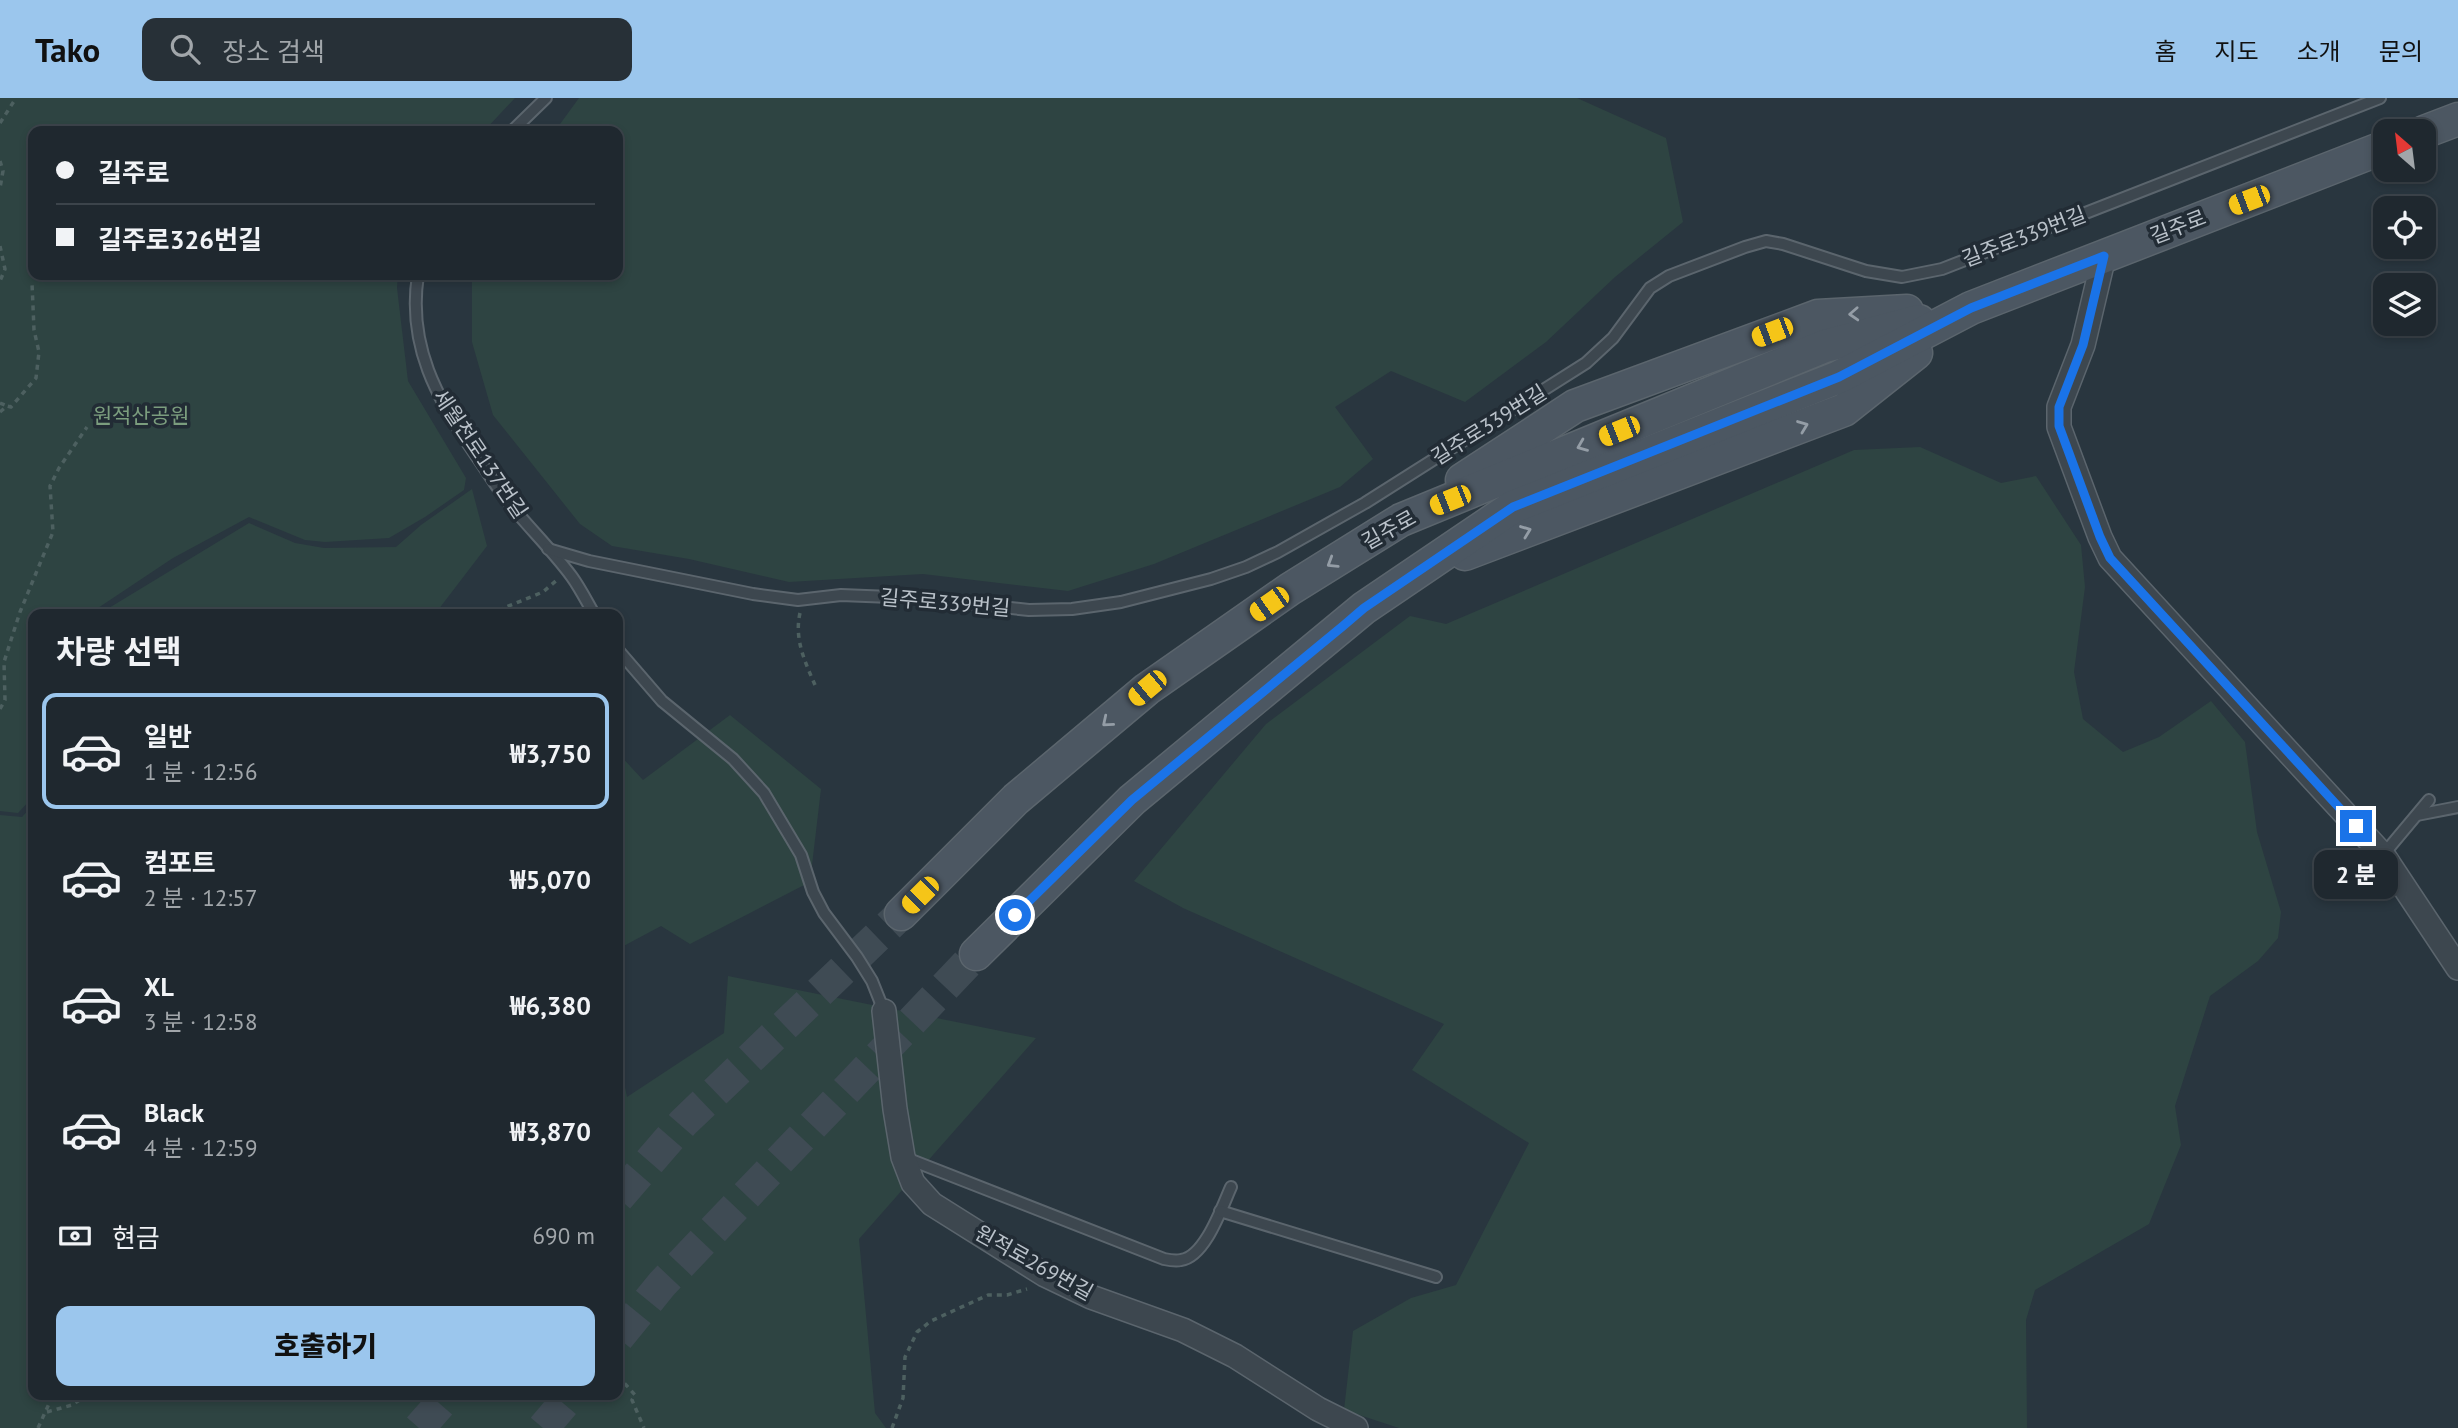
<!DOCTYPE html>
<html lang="ko">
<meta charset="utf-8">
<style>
:root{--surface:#1f282f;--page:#273037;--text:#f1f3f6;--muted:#a1a6aa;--line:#3c444b;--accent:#9bc6ed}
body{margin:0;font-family:"PT Sans","Noto Sans KR",sans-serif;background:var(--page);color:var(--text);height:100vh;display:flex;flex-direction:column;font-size:26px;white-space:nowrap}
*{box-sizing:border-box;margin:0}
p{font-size:23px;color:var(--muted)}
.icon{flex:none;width:38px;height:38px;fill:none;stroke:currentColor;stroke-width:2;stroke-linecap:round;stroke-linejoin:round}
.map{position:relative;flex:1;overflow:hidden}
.drawer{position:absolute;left:28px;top:511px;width:595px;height:791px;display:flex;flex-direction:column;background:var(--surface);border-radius:14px;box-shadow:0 4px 10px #0003,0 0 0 2px var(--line)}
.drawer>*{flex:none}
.guide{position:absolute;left:28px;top:28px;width:595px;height:154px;border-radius:14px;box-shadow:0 4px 10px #0003,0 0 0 2px var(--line);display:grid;align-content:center;height:154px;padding:0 28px;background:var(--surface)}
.needle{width:46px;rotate:332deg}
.controls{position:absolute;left:2373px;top:21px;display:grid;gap:14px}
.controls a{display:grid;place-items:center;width:63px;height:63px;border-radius:14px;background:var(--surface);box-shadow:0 4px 10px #0003,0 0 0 2px var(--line);font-size:35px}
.end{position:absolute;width:32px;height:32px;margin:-16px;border:9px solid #1a73e8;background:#fff;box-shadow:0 0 0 4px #fff}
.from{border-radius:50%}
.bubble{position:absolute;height:49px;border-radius:14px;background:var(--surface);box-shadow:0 4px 10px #0003,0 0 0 2px var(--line);font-size:23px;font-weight:800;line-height:49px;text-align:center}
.car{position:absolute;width:21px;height:42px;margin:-21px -10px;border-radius:9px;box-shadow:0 0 5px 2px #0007;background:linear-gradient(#f5c518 24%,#345 0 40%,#f5c518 0 76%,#345 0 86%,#f5c518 0)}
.guide b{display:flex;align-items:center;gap:24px;height:66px;font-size:26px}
.guide b+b{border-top:2px solid var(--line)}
.guide i{width:18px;height:18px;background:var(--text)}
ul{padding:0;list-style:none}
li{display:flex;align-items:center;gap:21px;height:116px;margin:0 14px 10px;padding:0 14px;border:4px solid transparent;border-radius:14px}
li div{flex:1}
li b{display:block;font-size:26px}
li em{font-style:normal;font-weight:800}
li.selected{border-color:var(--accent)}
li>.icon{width:63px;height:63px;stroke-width:1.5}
h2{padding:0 28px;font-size:32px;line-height:84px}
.pay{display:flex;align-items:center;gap:18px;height:77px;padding:0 28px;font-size:26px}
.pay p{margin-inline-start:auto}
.primary-button{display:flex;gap:14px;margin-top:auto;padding:14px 28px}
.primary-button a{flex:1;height:80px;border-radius:14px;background:var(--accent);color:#111;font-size:28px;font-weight:800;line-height:80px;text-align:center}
header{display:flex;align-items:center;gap:42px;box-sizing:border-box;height:98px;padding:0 35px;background:var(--accent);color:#111}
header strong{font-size:33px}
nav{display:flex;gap:38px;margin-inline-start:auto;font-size:24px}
.search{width:490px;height:63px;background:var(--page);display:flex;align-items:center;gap:18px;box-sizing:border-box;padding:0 24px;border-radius:14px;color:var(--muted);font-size:26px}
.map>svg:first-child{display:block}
.green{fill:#2e4442}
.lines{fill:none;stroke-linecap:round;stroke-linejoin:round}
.secondary-tunnel{stroke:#3f4b54;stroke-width:32;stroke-dasharray:32 16;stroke-linecap:butt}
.lane-casing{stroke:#5b656d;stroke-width:14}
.street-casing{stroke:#5b656d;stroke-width:26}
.secondary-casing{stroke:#5b656d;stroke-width:35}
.path{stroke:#4d6060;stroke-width:3.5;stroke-dasharray:5 5;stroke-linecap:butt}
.lane{stroke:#3d474f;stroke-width:10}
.street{stroke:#3d474f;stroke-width:23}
.secondary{stroke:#4c5762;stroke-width:32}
.oneway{stroke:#949da6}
.route{stroke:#1a73e8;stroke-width:9}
.labels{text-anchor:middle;stroke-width:7;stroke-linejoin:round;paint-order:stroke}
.street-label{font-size:21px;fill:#bac2ca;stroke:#222c35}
.park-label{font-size:21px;fill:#7b9d7e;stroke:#222c35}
</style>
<header>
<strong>Tako</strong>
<div class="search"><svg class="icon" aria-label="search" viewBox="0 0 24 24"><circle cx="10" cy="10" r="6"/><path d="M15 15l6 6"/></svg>장소 검색</div>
<nav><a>홈</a><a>지도</a><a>소개</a><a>문의</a></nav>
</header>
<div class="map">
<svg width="2458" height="1330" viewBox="0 0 2458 1330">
<rect width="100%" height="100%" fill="#29363f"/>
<!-- green -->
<g class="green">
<polygon points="0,0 515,0 484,33 33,33 33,177 398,177 397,190 408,283 466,380 464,392 425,419 389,440 325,444 305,442 249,419 173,460 89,516 33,516 33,699 18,715 0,713"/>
<polygon points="579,0 1577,0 1666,40 1683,124 1615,179 1546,244 1465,304 1391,273 1335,309 1373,361 1340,389 1154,466 1068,493 923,476 789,484 689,461 612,448 580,426 493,317 472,244 472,177 618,177 618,33 555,33"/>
<polygon points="1920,349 2001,385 2036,378 2081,447 2085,489 2074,574 2083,621 2123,654 2159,639 2211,603 2245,644 2257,734 2281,814 2278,840 2258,863 2210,898 2175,1008 2181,1047 2149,1126 2035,1192 2026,1222 2027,1330 1399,1330 1344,1312 1353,1233 1411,1200 1456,1187 1529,1045 1412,972 1444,926 1183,810 1134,783 1266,626 1410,518 1446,526 1854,352"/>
<polygon points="472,391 487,448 435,516 99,516 249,425 295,445 324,450 396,449 421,427"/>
<polygon points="730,617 821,691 810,784 690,846 661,828 618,851 618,655 643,682"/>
<polygon points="33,707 33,1297 618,1297 618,954 627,999 724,935 728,878 1036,940 859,1141 875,1315 886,1330 0,1330 0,717 22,719"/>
</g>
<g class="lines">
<!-- secondary-tunnel -->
<g class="secondary-tunnel">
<polyline points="618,1100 683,1025 901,816"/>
<polyline points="618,1240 662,1186 976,856"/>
<polyline points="419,1330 448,1297"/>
<polyline points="543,1330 571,1297"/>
</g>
<!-- lane casing -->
<g class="lane-casing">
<g id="lane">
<polyline points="512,33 546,0"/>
<path d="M418,177C407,247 437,301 475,356C487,373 497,390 509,405C529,430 553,453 572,479C580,490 587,504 594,516"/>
<polyline points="548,451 589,463 753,496 798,502 841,497 916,500 1029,512 1072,511 1121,504 1211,481 1246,469 1278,454 1365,405 1586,265 1613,240 1650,190 1669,178 1745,149 1766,143 1783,146 1866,173 1902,179 1942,171 2380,0"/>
<polyline points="618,552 662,603 733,661 764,695 801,757 813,794 824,815 857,859 872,883 884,913"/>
<polyline points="2417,717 2458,709"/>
<polyline points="2383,757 2429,702"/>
<path d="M906,1060L1164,1161C1169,1162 1176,1163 1181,1162C1205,1159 1222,1109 1231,1089"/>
<polyline points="1220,1113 1436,1179"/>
</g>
</g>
<!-- street casing -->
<g class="street-casing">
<g id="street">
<polyline points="2104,158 2083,247 2059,309 2059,329 2100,439 2110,460 2383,757 2458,870"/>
<polyline points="884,913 895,1011 903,1059 913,1085 932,1106 1045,1177 1091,1199 1183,1232 1235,1258 1318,1311 1356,1330"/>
</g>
</g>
<!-- secondary casing -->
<g class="secondary-casing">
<g id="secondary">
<polyline points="2424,34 2458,21"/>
<polyline points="1462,382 1575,308 1818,218 1907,213"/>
<polyline points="1465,456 1844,312 1916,255"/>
<polyline points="901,816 1016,701 1147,591 1290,491 1401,422 1825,248 1919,223"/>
<polyline points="976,856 1132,702 1364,510 1513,409 1839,279 1971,210 2385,49"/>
</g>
</g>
<!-- path -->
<g class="path">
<polyline points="0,25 16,0"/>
<polyline points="0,63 3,73 0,90"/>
<polyline points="0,148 5,171 0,183"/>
<polyline points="0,305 7,308"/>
<polyline points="0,314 7,308 11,309 36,280 39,254 34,232 32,185"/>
<path d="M800,515C794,541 805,564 815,587"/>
<polyline points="489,516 543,494 558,481"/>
<polyline points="0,611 5,602 4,564 20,514 53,434 50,388 59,370 87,329"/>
<polyline points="618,1278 635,1297 632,1302 644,1330"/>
<polyline points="47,1314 72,1307 87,1297"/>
<polyline points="38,1330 53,1297"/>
<polyline points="892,1330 903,1300 905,1259 917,1234 931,1223 988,1197 1007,1197 1027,1191"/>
</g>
<!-- lane -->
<use href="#lane" class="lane"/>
<!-- street -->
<use href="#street" class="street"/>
<!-- secondary -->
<use href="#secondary" class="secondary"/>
</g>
<!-- one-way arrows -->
<defs><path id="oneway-chevron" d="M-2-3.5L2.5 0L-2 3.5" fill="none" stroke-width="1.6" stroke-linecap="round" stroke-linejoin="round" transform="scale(1.75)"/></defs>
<g class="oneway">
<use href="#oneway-chevron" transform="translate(1854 216) rotate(177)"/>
<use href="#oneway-chevron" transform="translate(1803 328) rotate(-21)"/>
<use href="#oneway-chevron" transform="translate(1582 348) rotate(158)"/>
<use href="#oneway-chevron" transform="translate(1526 433) rotate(-21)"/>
<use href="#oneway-chevron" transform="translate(1332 465) rotate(148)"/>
<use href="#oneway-chevron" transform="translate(1107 624) rotate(140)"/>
</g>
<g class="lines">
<!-- route -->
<polyline class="route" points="1015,817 1132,702 1343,528 1364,510 1513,409 1839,279 1971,210 2104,158 2083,247 2059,309 2059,328 2100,439 2110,460 2356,728"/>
</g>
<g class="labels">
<!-- street labels -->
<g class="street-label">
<text transform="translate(2178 129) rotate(-21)" y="7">길주로</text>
<text transform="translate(2024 139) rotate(-21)" y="7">길주로339번길</text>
<text transform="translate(1489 327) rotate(-32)" y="7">길주로339번길</text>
<text transform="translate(480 356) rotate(56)" y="7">세월천로137번길</text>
<text transform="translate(1389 432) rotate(-29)" y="7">길주로</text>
<text transform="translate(945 505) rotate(5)" y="7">길주로339번길</text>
<text transform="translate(1034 1165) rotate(29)" y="7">원적로269번길</text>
</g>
<!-- park labels -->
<g class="park-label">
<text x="141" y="325">원적산공원</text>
</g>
</g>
</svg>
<div class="controls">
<a><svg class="needle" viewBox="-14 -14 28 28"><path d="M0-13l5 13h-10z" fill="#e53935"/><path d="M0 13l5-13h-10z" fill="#a1a6aa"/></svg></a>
<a><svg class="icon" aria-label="locate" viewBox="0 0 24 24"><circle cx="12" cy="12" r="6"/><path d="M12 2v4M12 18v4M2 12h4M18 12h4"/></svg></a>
<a><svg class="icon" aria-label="layers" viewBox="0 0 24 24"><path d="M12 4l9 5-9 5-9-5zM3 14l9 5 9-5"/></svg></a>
</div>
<i class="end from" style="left:1015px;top:817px"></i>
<i class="end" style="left:2356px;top:728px"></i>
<div class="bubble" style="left:2314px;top:752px;width:84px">2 분</div>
<i class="car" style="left:2249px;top:102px;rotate:249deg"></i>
<i class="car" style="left:1772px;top:234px;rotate:249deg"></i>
<i class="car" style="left:1619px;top:333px;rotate:248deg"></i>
<i class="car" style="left:1450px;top:402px;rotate:248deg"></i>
<i class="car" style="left:1269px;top:506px;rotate:235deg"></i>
<i class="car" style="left:1147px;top:590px;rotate:230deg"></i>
<i class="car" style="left:920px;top:797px;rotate:225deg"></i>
<div class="guide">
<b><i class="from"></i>길주로</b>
<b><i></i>길주로326번길</b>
</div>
<section class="drawer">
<h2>차량 선택</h2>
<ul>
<li class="selected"><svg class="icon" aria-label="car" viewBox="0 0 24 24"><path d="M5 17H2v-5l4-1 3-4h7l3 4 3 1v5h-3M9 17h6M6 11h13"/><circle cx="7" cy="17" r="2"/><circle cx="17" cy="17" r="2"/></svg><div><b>일반</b><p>1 분 · 12:56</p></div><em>₩3,750</em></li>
<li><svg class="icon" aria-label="car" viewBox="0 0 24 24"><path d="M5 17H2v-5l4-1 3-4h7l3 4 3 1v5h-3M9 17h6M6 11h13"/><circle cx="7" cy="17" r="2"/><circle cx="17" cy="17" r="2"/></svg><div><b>컴포트</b><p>2 분 · 12:57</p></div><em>₩5,070</em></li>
<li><svg class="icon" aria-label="car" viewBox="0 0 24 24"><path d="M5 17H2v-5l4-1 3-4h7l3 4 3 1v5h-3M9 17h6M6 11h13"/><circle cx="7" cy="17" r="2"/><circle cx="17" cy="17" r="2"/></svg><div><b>XL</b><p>3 분 · 12:58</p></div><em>₩6,380</em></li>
<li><svg class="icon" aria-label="car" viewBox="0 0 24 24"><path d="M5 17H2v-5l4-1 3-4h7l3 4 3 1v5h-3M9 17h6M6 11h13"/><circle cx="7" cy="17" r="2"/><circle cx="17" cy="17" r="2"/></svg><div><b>Black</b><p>4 분 · 12:59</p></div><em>₩3,870</em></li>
</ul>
<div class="pay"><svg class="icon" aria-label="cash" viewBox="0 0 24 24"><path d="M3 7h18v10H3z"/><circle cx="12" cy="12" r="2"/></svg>현금<p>690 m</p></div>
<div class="primary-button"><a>호출하기</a></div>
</section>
</div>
